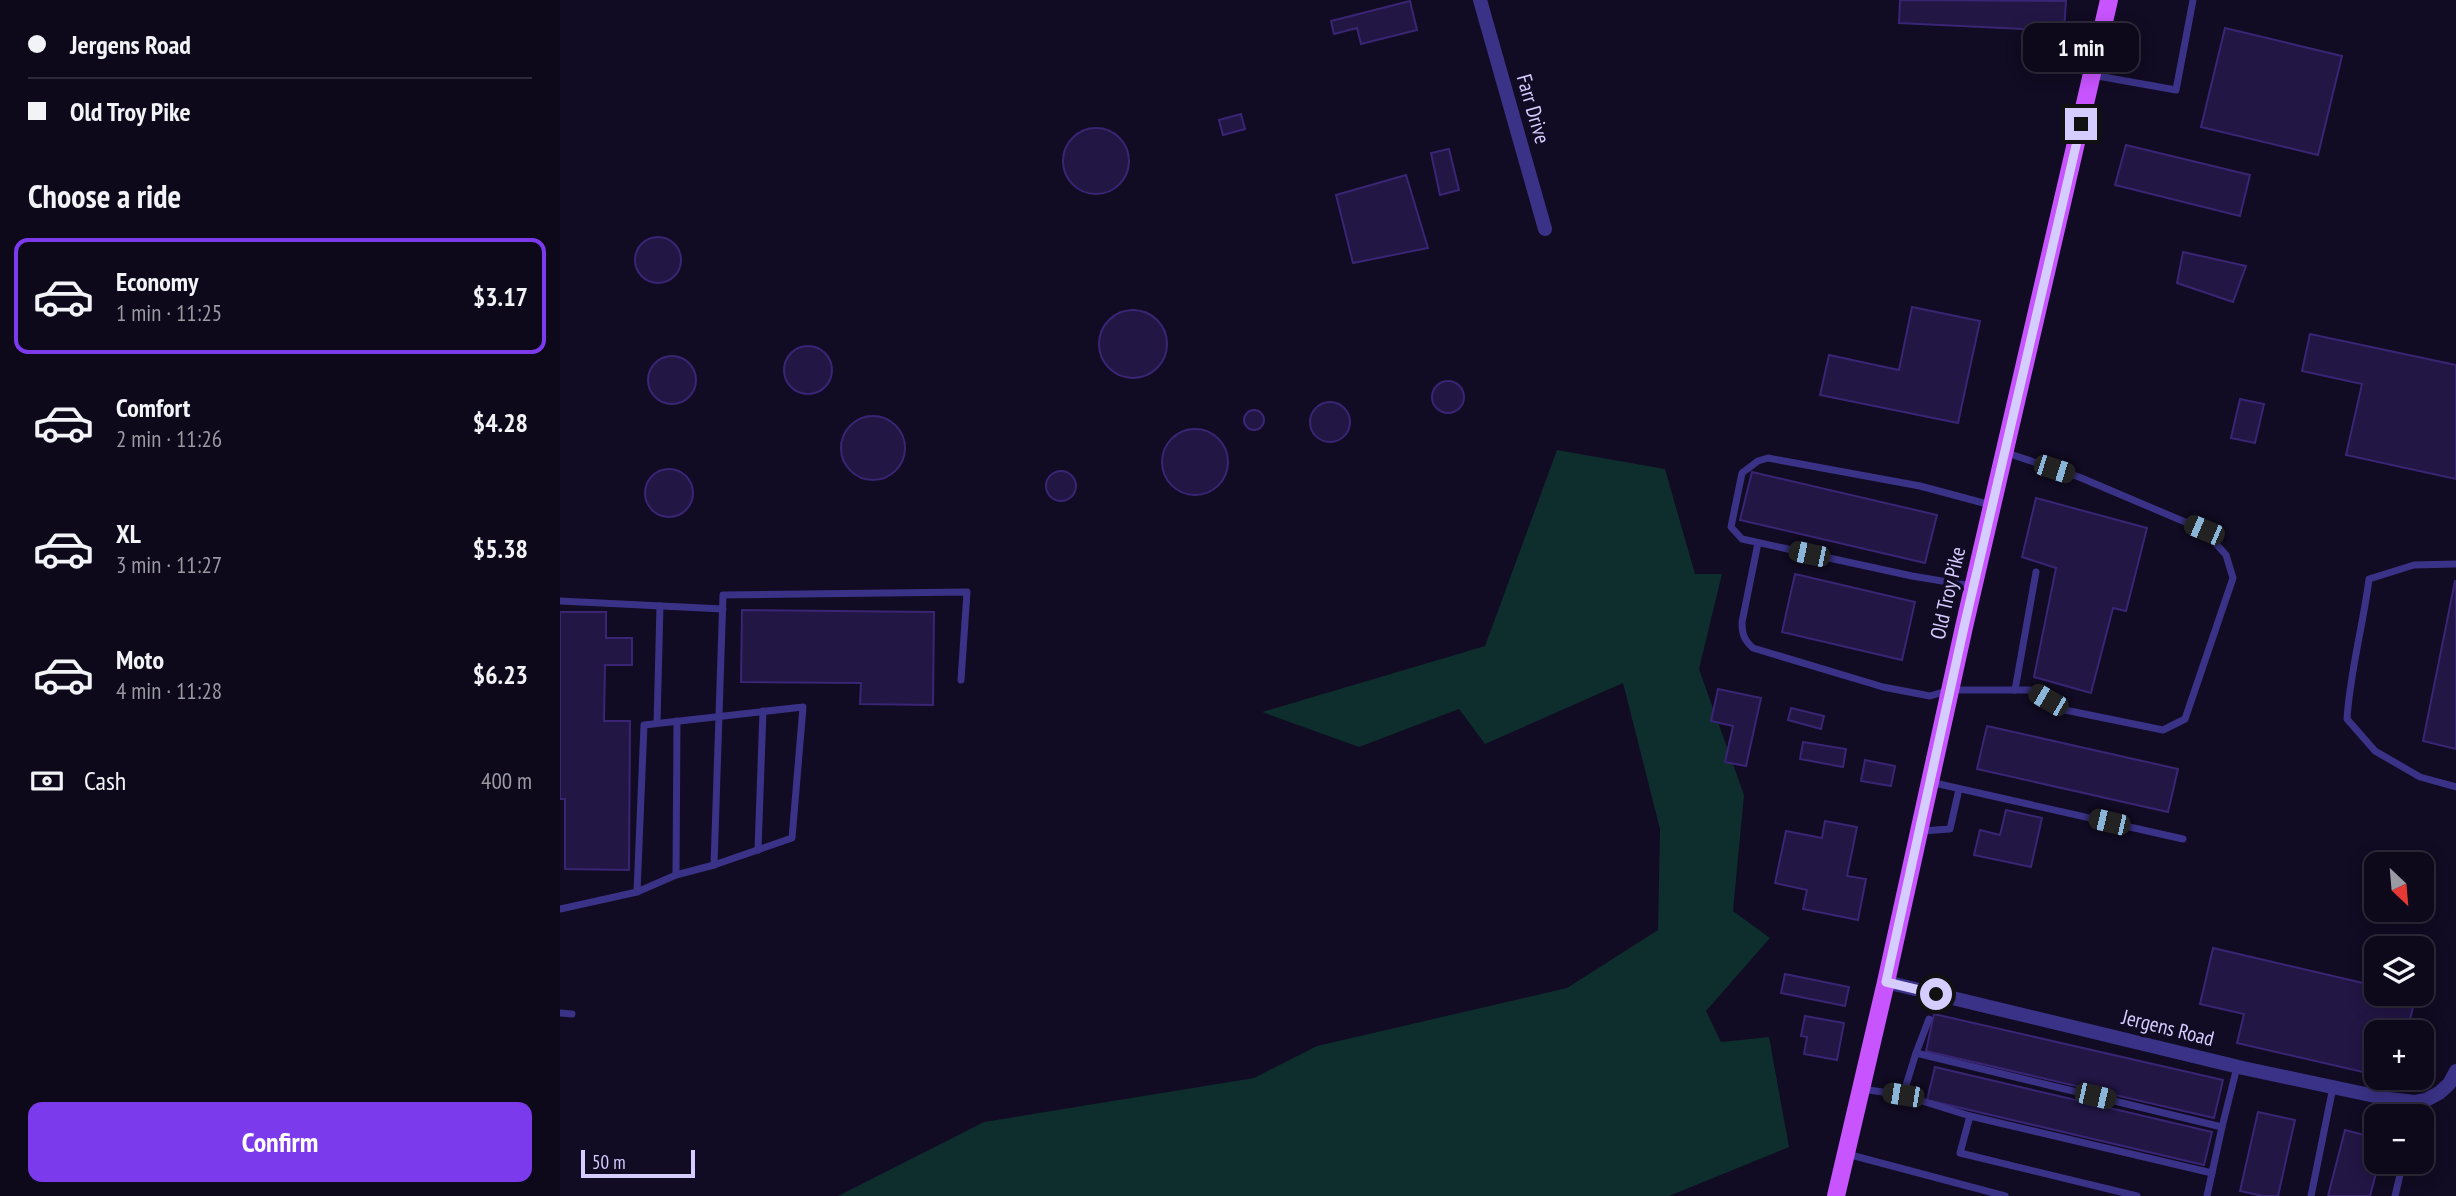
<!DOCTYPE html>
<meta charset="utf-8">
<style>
:root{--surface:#0d081a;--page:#161123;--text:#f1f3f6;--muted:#9a9aa2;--line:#2d2939;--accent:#7c3aed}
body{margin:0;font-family:"PT Sans Narrow",sans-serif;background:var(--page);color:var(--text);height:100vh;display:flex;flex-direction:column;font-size:26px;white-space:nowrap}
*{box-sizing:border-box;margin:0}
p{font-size:23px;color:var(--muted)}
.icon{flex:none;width:38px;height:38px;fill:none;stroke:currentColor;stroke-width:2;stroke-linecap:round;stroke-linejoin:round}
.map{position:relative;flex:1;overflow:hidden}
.panel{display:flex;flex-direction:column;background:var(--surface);width:560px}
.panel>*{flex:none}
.top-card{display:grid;align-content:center;height:154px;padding:0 28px;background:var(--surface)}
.needle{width:46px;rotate:154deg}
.tools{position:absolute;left:1804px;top:852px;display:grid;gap:14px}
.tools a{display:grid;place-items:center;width:70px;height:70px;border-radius:14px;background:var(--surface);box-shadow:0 4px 18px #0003,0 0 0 2px var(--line);font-size:35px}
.scale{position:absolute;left:21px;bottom:18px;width:114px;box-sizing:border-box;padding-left:7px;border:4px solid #d5cdff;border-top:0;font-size:19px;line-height:24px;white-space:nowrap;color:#d5cdff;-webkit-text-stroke:5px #110b23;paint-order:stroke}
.end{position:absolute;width:32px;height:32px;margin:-16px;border:9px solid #d5cdff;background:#111;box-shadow:0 0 0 4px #111}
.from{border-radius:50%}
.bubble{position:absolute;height:49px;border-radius:14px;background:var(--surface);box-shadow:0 4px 18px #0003,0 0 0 2px var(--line);font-size:23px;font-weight:800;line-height:49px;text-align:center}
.car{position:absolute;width:21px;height:42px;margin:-21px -10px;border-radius:9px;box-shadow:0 0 5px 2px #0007;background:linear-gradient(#222 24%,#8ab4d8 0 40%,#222 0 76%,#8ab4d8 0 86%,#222 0)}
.top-card b{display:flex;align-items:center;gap:24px;height:66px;font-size:26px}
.top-card b+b{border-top:2px solid var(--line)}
.top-card i{width:18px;height:18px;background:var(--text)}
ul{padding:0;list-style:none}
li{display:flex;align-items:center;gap:21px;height:116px;margin:0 14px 10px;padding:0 14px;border:4px solid transparent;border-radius:14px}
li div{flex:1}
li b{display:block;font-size:26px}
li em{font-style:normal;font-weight:800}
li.active{border-color:var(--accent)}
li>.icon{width:63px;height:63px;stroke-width:1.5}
h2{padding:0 28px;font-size:32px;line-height:84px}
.pay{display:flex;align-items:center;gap:18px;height:77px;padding:0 28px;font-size:26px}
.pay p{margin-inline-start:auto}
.button{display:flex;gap:14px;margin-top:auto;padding:14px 28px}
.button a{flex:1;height:80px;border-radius:14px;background:var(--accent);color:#fff;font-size:28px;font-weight:800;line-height:80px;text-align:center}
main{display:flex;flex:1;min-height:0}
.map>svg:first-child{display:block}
.green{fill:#0e2d2d}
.building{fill:#221645;stroke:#392574;stroke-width:2}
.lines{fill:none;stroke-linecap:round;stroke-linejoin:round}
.service{stroke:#3a3286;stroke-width:7}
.minor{stroke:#3a3286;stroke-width:14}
.primary{stroke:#c854ff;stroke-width:18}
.route{stroke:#d5cdff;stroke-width:9}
.labels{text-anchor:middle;stroke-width:7;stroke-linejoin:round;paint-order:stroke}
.street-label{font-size:21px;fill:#d5cdff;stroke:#110b23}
</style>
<main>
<section class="panel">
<div class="top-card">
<b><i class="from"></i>Jergens Road</b>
<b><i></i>Old Troy Pike</b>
</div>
<h2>Choose a ride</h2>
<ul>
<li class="active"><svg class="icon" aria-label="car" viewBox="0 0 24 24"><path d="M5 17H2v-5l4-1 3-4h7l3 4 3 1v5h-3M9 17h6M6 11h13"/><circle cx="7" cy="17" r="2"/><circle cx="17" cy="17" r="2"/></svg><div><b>Economy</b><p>1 min · 11:25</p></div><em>$3.17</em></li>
<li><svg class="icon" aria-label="car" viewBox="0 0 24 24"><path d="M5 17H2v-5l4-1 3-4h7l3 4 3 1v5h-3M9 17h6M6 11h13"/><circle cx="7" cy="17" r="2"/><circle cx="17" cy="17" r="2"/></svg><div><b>Comfort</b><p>2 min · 11:26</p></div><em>$4.28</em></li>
<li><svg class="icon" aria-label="car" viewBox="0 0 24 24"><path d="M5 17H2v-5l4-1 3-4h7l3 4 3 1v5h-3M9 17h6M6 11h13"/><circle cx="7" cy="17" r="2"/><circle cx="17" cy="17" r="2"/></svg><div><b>XL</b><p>3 min · 11:27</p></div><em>$5.38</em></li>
<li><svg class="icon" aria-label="car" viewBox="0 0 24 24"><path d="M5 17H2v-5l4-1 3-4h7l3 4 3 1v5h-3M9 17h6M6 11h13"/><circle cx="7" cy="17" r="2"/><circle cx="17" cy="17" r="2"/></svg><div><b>Moto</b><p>4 min · 11:28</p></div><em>$6.23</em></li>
</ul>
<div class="pay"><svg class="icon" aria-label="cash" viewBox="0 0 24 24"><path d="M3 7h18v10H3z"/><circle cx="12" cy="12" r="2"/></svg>Cash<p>400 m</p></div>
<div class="button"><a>Confirm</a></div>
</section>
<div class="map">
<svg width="1896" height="1196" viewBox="0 0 1896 1196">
<rect width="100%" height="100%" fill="#110b23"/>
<!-- green -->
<polygon class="green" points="997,450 1105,469 1135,574 1162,574 1139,669 1184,795 1173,911 1210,938 1146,1011 1161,1042 1209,1037 1229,1147 1109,1196 278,1196 424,1122 694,1078 757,1046 1007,988 1098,930 1100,829 1063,683 925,744 899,709 799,747 702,712 925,646"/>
<!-- building -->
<g class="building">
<polygon points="1340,0 1506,1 1504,31 1339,23"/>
<polygon points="850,1 857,30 801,44 797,28 774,34 771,21"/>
<polygon points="1665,28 1782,56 1758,155 1641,127"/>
<polygon points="681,114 685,129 663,135 659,120"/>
<circle cx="536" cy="161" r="33"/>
<polygon points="1566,145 1690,175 1680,216 1555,185"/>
<polygon points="889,149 899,190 880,195 871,153"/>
<polygon points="846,175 868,248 793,263 776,195"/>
<circle cx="98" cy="260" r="23"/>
<polygon points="1623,252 1686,266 1673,302 1617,283"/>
<polygon points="1352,307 1420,321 1398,423 1260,395 1269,355 1339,370"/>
<circle cx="573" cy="344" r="34"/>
<polygon points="1750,334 1896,365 1896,479 1786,455 1802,384 1742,371"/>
<circle cx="248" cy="370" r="24"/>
<circle cx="112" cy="380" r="24"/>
<circle cx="888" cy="397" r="16"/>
<polygon points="1680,399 1704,404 1695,443 1671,438"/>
<circle cx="770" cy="422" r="20"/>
<circle cx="694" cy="420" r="10"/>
<circle cx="313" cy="448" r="32"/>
<circle cx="635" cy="462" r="33"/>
<circle cx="109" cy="493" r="24"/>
<circle cx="501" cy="486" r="15"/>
<polygon points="1192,472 1377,515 1365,563 1180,520"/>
<polygon points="1476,498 1587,528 1566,611 1553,608 1531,693 1474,677 1496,568 1462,557"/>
<polygon points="1235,574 1355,602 1342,660 1222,632"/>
<polygon points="1895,581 1896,581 1896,749 1863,741"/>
<polygon points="182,610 374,612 373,705 300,704 301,683 181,682"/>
<polygon points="0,612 46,612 46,638 72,638 72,665 45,665 44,721 70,721 69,870 5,869 5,799 0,799"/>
<polygon points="1158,689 1201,698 1186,766 1165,762 1173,726 1151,721"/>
<polygon points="1231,708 1264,716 1261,729 1228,720"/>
<polygon points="1427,726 1618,769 1608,812 1417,769"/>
<polygon points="1243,742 1286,749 1283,767 1240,759"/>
<polygon points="1305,760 1335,766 1331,786 1301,781"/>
<polygon points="1446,810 1482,818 1471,867 1414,855 1420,830 1440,835"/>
<polygon points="1265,821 1297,827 1287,876 1306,879 1298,920 1243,909 1247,890 1215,883 1226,831 1262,838"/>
<polygon points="1653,948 1816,986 1816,994 1856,995 1847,1032 1816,1032 1816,1075 1677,1043 1684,1014 1640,1004"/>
<polygon points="1225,974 1289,987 1285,1006 1221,993"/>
<polygon points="1374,1014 1663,1080 1654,1118 1366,1051"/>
<polygon points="1245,1016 1284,1023 1277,1060 1244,1054 1247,1037 1241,1036"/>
<polygon points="1375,1067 1652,1132 1644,1165 1367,1100"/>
<polygon points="1698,1112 1735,1120 1718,1196 1703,1196 1680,1191"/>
<polygon points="1785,1130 1816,1138 1816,1162 1819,1162 1810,1196 1768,1196"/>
</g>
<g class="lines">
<!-- service -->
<g class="service">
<polyline points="1532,75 1616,90 1633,0"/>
<path d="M1198,543L1182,622C1182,634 1184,640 1193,648L1323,687L1370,696L1390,690H1470L1505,710L1603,730L1625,719L1673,578L1666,555L1644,530L1519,477L1444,452"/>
<path d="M1896,564L1854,565L1809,579C1803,626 1790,672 1787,719L1815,751L1860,777L1896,787"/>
<polyline points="1412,586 1352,576 1182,539 1171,527 1182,473 1198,461 1208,458 1360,486 1431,505"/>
<polyline points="0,601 163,609"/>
<polyline points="1455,690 1476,572"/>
<polyline points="97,723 100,606"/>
<polyline points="1370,782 1623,839"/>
<polyline points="1362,831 1390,829 1399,789"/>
<polyline points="198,850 203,711"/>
<polyline points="154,865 163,595 407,592 401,680"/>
<polyline points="116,875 117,721"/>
<polyline points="0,909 77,892 116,875 154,865 232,838 243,707 84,725 77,892"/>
<polyline points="0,1013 12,1014"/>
<polyline points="1356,1053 1369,1019"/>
<polyline points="1302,1089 1343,1095 1356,1053 1662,1127 1647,1196"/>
<polyline points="1343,1095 1410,1116"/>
<polyline points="1843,1101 1844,1116"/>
<polyline points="1662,1127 1677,1067"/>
<polyline points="1287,1154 1445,1196"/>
<polyline points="1577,1196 1400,1153 1410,1116 1652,1173"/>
<polyline points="1751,1196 1773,1087"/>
<polyline points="1835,1196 1843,1162"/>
</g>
<!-- minor -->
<g class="minor">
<polyline points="920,0 985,229"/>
<polyline points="1326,982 1683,1068 1829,1099 1855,1102 1866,1100 1879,1093 1889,1084 1896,1071"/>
</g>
<!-- primary -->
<polyline class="primary" points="1276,1196 1326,982 1404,627 1549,0"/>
</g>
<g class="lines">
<!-- route -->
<polyline class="route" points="1376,994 1326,982 1404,627 1521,124"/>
</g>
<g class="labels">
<!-- street labels -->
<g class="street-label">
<text transform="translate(973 109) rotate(74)" y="7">Farr Drive</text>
<text transform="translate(1388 593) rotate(-77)" y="7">Old Troy Pike</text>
<text transform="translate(1608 1028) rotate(14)" y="7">Jergens Road</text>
</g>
</g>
</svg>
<div class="tools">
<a><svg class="needle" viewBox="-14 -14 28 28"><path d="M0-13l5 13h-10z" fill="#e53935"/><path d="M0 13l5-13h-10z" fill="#9a9aa2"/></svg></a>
<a><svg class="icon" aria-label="layers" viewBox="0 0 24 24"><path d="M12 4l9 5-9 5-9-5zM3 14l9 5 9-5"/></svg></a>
<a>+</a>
<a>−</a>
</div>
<div class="scale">50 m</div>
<i class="end from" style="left:1376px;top:994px"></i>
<i class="end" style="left:1521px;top:124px"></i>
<div class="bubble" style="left:1463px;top:23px;width:116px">1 min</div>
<i class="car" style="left:1494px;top:469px;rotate:108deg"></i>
<i class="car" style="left:1644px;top:530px;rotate:293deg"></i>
<i class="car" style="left:1249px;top:554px;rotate:282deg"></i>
<i class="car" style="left:1488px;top:700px;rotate:300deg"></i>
<i class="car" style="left:1549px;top:822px;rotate:283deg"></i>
<i class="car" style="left:1343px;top:1095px;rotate:279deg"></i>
<i class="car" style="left:1535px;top:1096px;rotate:103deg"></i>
</div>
</main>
